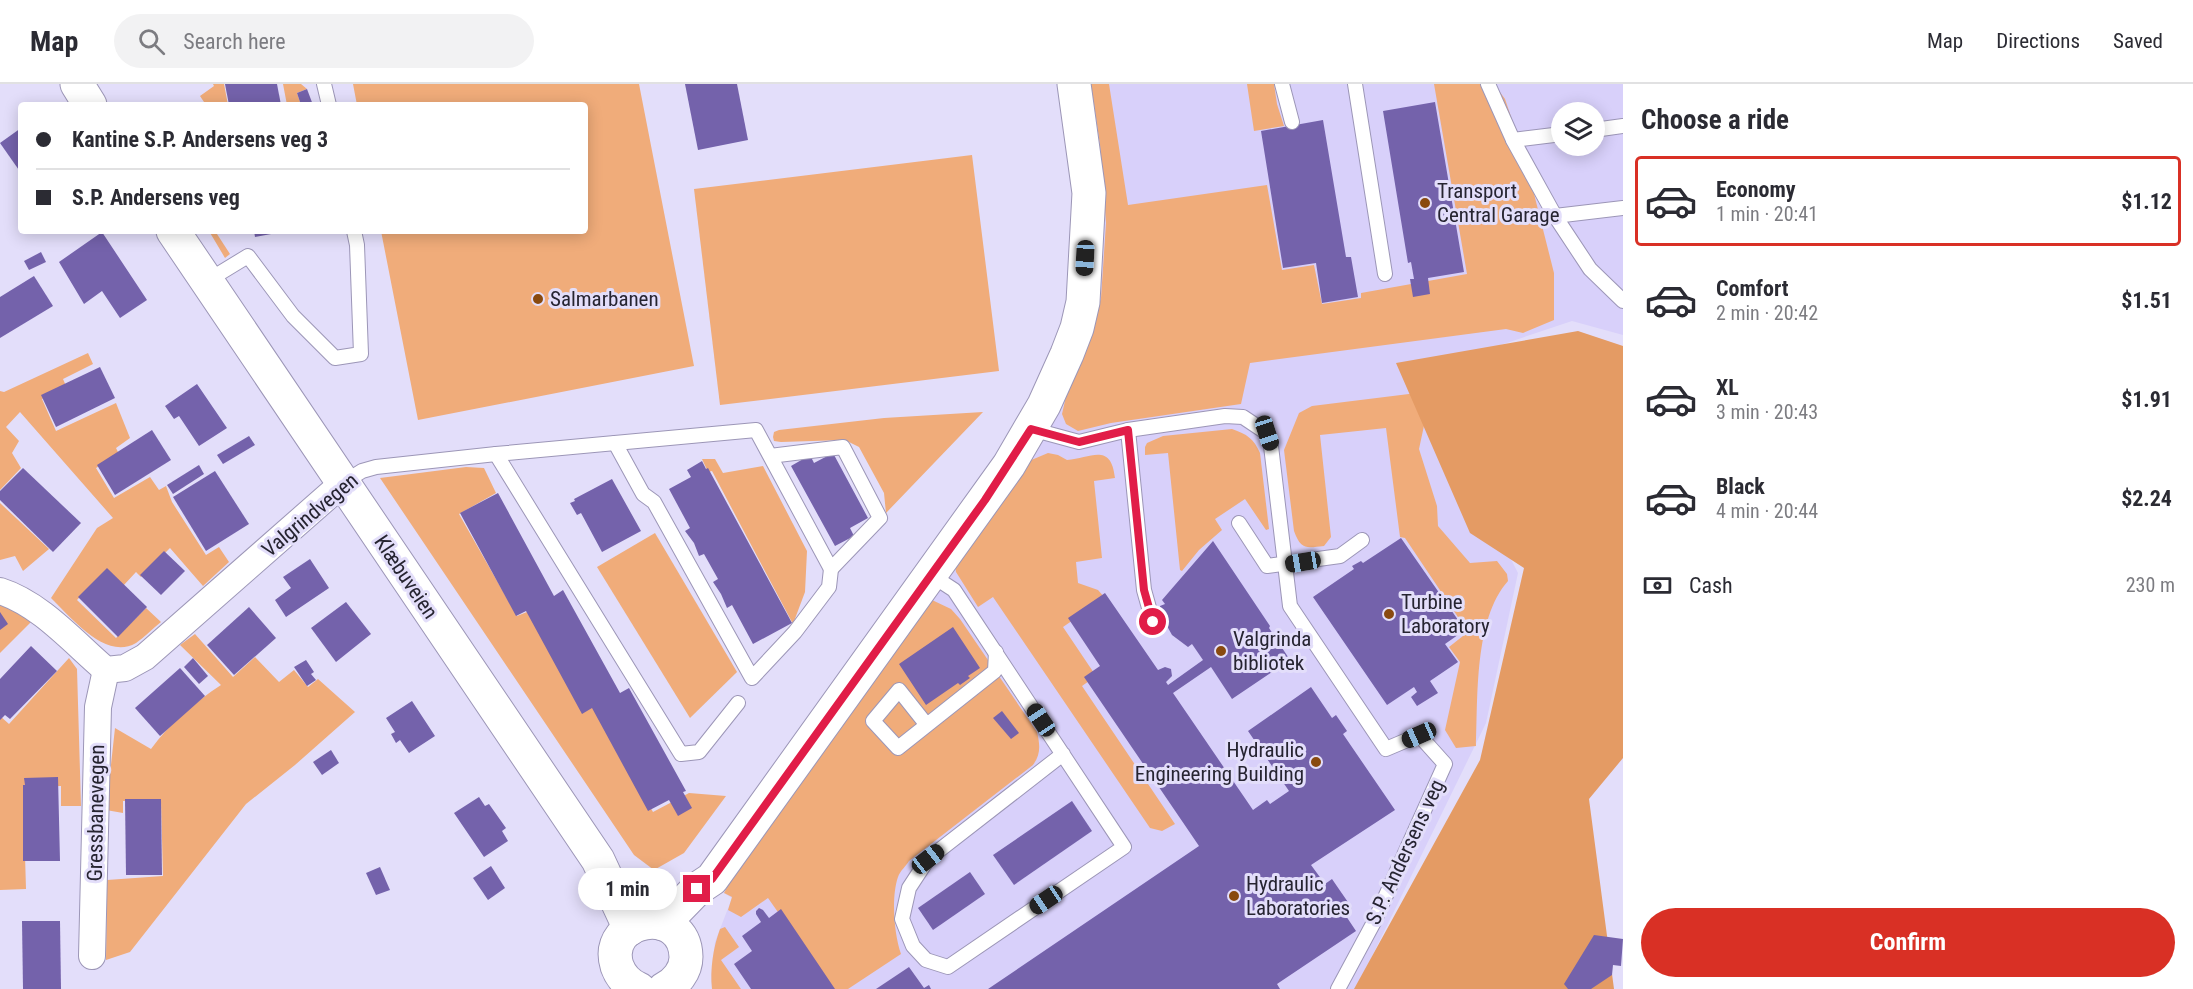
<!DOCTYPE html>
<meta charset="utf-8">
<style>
:root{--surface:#fff;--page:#f2f2f3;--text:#2b2b33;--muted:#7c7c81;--line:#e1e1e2;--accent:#d93025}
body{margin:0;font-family:"Roboto Condensed",sans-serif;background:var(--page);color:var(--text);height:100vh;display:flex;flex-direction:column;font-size:22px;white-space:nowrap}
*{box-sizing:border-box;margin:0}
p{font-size:20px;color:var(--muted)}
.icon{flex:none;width:33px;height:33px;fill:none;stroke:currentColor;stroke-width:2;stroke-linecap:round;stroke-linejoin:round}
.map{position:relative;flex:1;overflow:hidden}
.drawer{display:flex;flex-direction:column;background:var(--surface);width:570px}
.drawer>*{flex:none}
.guide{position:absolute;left:18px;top:18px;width:570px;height:132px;border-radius:6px;box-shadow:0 3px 15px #0003;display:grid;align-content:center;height:132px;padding:0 18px;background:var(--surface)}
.tools{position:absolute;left:1551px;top:18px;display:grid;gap:12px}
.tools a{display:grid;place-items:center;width:54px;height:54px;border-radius:50%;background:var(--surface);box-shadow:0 3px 15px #0003;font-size:30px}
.end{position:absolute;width:27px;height:27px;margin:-14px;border:8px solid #e11d48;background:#fff;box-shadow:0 0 0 3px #fff}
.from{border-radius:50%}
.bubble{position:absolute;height:42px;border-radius:21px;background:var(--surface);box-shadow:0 3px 15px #0003;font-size:20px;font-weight:700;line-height:42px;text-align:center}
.car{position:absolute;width:18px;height:36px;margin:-18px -9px;border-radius:8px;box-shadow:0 0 4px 2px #0007;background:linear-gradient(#222 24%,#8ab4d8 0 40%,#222 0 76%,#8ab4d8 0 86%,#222 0)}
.guide b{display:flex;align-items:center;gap:21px;height:57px;font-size:22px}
.guide b+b{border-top:2px solid var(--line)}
.guide i{width:15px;height:15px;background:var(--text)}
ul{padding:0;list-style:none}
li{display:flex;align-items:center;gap:18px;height:90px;margin:0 12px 9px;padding:0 6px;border:3px solid transparent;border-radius:6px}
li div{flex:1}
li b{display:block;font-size:22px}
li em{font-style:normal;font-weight:700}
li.on{border-color:var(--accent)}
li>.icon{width:54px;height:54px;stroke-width:1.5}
h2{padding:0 18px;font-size:27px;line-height:72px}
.pay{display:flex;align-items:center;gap:15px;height:66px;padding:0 18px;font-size:22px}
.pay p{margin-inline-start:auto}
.cta{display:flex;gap:12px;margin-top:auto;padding:12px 18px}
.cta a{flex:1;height:69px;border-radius:36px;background:var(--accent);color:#fff;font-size:24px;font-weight:700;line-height:69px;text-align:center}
header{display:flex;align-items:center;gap:36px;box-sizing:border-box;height:84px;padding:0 30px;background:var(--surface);border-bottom:2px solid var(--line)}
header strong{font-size:28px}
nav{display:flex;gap:33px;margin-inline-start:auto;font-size:21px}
.search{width:420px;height:54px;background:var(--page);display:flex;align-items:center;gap:15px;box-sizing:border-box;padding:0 21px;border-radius:33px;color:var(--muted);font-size:22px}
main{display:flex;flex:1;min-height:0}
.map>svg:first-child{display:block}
.built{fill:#d8d0fa;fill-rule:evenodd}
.green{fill:#f0ac7a}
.forest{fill:#e49b64}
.building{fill:#7462ab}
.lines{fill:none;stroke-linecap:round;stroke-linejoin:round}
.service-casing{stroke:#9c96b7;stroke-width:16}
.minor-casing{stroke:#9c96b7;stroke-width:28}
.tertiary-casing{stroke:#9c96b7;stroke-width:35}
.service{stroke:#fff;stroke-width:14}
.minor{stroke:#fff;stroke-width:26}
.tertiary{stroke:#fff;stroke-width:33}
.route{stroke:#e11d48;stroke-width:8}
.poi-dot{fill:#894a0f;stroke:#e3defa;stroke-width:2}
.labels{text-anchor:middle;stroke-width:6;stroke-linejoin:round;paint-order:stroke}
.poi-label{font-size:21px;fill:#262431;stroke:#e3defa;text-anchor:start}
.street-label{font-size:21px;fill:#262431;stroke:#e3defa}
</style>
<header>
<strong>Map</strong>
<div class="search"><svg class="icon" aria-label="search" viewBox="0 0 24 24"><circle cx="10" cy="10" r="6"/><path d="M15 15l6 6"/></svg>Search here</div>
<nav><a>Map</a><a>Directions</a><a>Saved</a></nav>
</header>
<main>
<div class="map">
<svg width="1623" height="905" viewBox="0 0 1623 905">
<rect width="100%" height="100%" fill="#e3defa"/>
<!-- built -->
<path class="built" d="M1074,0H1623V251L1572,237L1417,289L1518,489L1486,639L1356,905H712L711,892L715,858L732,814L724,809L1077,244ZM1562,28H1594V62H1562Z"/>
<!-- green -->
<g class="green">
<polygon points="213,0 224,0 228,21 206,21 200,12 214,2"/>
<polygon points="283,0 301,0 307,5 297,9 301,21 287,21"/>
<polygon points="353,0 639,0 694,282 418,336 381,147 585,147 585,21 357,21"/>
<polygon points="1091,0 1109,0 1128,121 1267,101 1282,186 1314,181 1322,220 1361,214 1361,209 1467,190 1434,0 1494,0 1505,15 1525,74 1554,189 1554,236 1523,249 1506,245 1250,279 1241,320 1111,339 1078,347 1066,340 1062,330 1067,308 1088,262 1101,214 1106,139 1100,61"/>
<polygon points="1247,0 1274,0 1277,20 1284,42 1254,47"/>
<polygon points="972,71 999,287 720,321 694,105"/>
<polygon points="209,147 226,147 217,150 230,170 225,174"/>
<path d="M88,269L93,280L63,295L66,302L42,315L56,347L116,319L130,354L116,364L119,370L96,384L114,414L150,393L159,406L166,402L172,418L206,471L219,463L229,478L203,502L170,464L141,493L136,488L123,502L106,486L77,516L116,554L146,524L161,538C153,544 145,553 136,559C105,577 71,533 51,514L97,444L113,434L20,328L6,343L19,357L12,369L21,384L0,406V307L4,308Z"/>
<path d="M1417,309L1425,337L1419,365L1437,422L1438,442L1470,479L1497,477L1507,490L1508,497C1474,535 1478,614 1476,662L1456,664L1445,646L1460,578L1449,563L1468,548L1405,454L1400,453L1386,344L1320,351L1331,453L1324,462C1306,464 1301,466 1294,447L1284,366L1299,329L1312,322Z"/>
<polygon points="983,328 886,429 884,409 859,363 845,356 781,358 774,357 773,353 774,348 779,346 884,334"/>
<path d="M1232,345C1247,350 1254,355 1260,369L1269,445L1266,446L1245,415L1215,435L1222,446L1199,466L1182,487L1180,486L1168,369L1145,371V363L1147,359L1163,352Z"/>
<path d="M1048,369L1058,371L1067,376C1091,374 1111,358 1115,394L1094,397L1102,474L1076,478L1078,499L1098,506L1105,514L1063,543L1096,592L1082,602L1175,740L1162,747L1150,744L993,513L978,523L956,488L955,481L1029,377Z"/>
<polygon points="702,375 715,375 723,389 763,382 807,467 805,508 793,540 712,387 708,388"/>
<polygon points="466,383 484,384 496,409 459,430 517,532 527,528 593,621 653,728 689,709 726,712 684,769 654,786 634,771 380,394"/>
<polygon points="0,419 49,465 23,487 15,472 0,476"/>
<polygon points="655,449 737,588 690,634 597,483"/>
<path d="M932,516L951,525L960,535L1037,648C1040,661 1041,670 1033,681L909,777C906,782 900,787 898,793C891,813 894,850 901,870L848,905H832L768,814L741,833L728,826L732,813L724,809L736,786Z"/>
<polygon points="0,518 32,537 0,569"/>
<path d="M195,550L233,593L255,573L279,598L294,586L308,603L318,595L355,628L295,681L246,720L130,868L106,876L107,796L163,792L161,717H123V729L106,726L115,644L151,665C169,640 195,618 221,601L180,561Z"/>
<polygon points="69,574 77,585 81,722 61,722 61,702 23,703 26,805 0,806 0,632 9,640"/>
<path d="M667,798L673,799L683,807C661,821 643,832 629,801H654Z"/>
<path d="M725,843L739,863L721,876L741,905H712C710,885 713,864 720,845Z"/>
</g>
<!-- forest -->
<polygon class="forest" points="1578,247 1623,262 1623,674 1589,715 1614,905 1354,905 1480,676 1524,484 1470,449 1396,279"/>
<!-- building -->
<g class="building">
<polygon points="225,0 277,0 281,21 229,21"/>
<polygon points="685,0 737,0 748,56 698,66"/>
<polygon points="307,5 313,21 301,21 297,9"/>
<polygon points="1435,18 1464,188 1428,194 1430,210 1413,213 1410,195 1414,195 1411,178 1408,179 1383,27"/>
<polygon points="1323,36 1346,173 1351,173 1358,213 1322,219 1316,179 1283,184 1261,47"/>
<polygon points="21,44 21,89 0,59"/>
<polygon points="254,147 282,147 282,148 255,153"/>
<polygon points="102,148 147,216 120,234 102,207 84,220 59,178"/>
<polygon points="41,168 46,178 29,186 24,177"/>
<polygon points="34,192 53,222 0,254 0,213"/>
<polygon points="100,283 115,314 56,343 41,311"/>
<polygon points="197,300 227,344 199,362 179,332 174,335 165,322"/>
<polygon points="152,346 171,376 115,411 97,381"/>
<polygon points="249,352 255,361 223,380 217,371"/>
<polygon points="833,369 868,434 850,444 854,452 835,462 791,382 810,371 814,379"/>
<polygon points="702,377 706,385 708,384 792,539 753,560 732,521 727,524 721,510 713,498 718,495 704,470 699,472 694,459 685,447 690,444 669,405 691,393 687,386"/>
<polygon points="199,381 204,390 173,410 167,401"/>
<polygon points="23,384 81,439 53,468 0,416 0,407"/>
<polygon points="215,387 249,440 206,467 173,413"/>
<polygon points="612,395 641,447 602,468 581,429 577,431 570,419 575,417 574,415"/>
<polygon points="498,409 554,512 563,506 620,609 629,604 686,707 683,708 692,724 678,732 669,716 648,727 592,624 582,630 526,527 516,532 460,429"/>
<polygon points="1401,454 1465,546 1445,560 1458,578 1430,597 1438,609 1417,622 1411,613 1417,608 1414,603 1387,621 1313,513 1354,485 1352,482 1361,477 1363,479"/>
<polygon points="1213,457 1270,542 1269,544 1290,576 1232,615 1211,583 1173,609 1253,726 1267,716 1270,720 1289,707 1248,647 1311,603 1332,634 1336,631 1347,647 1343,650 1395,726 1311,781 1325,800 1332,795 1352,824 1344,829 1356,847 1277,900 1280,905 988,905 1199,762 1084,593 1100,582 1068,534 1105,509 1158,586 1165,583 1171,585 1172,592 1166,598 1168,601 1203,576 1192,560 1188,563 1172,551 1162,533 1160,522 1165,520 1162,516"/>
<polygon points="164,467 185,487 161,511 140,491"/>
<polygon points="310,475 329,504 286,533 275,516 291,504 283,493"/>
<polygon points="107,484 147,523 118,553 78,513"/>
<polygon points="346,518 371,550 336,578 311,544"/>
<polygon points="249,523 276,554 234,591 207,561"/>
<polygon points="0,528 8,540 0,546"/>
<polygon points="953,543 980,584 968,592 970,594 960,601 958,599 926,621 899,580"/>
<polygon points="31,562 57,587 10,635 5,631 0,636 0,595"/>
<polygon points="193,574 208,592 199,600 184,583"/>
<polygon points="306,576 314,588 311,590 316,596 307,602 294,583"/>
<polygon points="180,584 205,612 160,652 135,624"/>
<polygon points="412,617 435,652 409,669 400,656 396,659 391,650 395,648 386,634"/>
<polygon points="1002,627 1019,649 1011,655 993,634"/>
<polygon points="331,666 339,679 322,691 313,678"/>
<polygon points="58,693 60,777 23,777 23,701 25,701 24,694"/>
<polygon points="479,713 485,722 489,720 506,744 502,747 508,757 484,773 454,729"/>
<polygon points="125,715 161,715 162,791 126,791"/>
<polygon points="1072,717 1092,747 1014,801 993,771"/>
<polygon points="491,782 505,804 488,816 473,794"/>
<polygon points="380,783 390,806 376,811 366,789"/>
<polygon points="970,788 985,810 933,846 918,824"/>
<polygon points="759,824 763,826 769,834 781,825 835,905 751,905 734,880 752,867 742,852 761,838 756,830 756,827"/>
<polygon points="22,837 60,837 61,905 23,905"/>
<polygon points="1594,851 1623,855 1621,882 1613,881 1612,891 1591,905 1568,905 1564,900"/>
<polygon points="909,883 924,904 929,901 931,905 876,905"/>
</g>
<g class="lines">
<!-- service casing -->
<g class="service-casing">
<g id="service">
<polyline points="324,0 329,21"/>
<polyline points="1282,0 1292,38"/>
<polyline points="1355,0 1385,190"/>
<polyline points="1488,0 1513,56 1555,132 1590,185 1623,217"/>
<polyline points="1594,46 1623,42"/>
<polyline points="1513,56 1562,50"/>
<polyline points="1555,132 1623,124"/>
<polyline points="207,197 248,172 293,232 335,274 361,270 357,161 354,147"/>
<polyline points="1031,345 1079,358 1128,346 1225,332 1243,333 1267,349 1271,362 1290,522 1386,665 1419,651 1445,680 1374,838 1338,905"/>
<polyline points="1128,346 1144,506 1153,538"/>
<polyline points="615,359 643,410 654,418 752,594 795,548 829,503 831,485"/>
<polyline points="496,370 681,670 699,668 738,619"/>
<polyline points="343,399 362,387 376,383 496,370 756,346 831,485 880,434 843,363 770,372"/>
<polyline points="1239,439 1267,482 1340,472 1362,456"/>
<polyline points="931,491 954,506 1124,763 948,883 926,876 913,862 902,835 909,804 928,775 1063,670"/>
<polyline points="926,640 899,606 873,637 898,664 995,587 996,568"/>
</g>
</g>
<!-- minor casing -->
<g class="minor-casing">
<g id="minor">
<path d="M0,507C41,520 74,559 106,586L125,584L145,573L343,399"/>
<polyline points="92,872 98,623 106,586"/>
</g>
</g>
<!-- tertiary casing -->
<g class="tertiary-casing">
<g id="tertiary">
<polyline points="77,0 90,21"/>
<polyline points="173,147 598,776 630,845"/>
<polyline points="663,840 697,805 712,795 1009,381 1044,321 1067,270 1077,244 1083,218 1089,109 1074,0"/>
<path d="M639,905C629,901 621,893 617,882C602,833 685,819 686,873C686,887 676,899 664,905"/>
</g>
</g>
<!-- service -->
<use href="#service" class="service"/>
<!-- minor -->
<use href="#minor" class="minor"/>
<!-- tertiary -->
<use href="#tertiary" class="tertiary"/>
</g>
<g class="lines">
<!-- route -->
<polyline class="route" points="697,805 712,795 985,416 1031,345 1079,358 1128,346 1144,506 1153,538"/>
</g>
<!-- markers -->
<g class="poi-dot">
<circle cx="1425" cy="119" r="6"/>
<circle cx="538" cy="215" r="6"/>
<circle cx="1389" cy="530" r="6"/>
<circle cx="1221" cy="567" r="6"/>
<circle cx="1316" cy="678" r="6"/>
<circle cx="1234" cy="812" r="6"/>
</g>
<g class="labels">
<!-- poi labels -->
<g class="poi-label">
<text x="1437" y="114">Transport<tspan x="1437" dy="24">Central Garage</tspan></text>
<text x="550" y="222">Salmarbanen</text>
<text x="1401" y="525">Turbine<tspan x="1401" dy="24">Laboratory</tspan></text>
<text x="1233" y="562">Valgrinda<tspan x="1233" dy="24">bibliotek</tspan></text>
<text x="1304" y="673" text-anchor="end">Hydraulic<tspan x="1304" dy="24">Engineering Building</tspan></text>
<text x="1246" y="807">Hydraulic<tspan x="1246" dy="24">Laboratories</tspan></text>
</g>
<!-- street labels -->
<g class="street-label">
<text transform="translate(310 431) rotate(-40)" y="7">Valgrindvegen</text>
<text transform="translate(406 493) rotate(56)" y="7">Klæbuveien</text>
<text transform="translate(96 729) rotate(-89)" y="7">Gressbanevegen</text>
<text transform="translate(1405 768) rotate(-65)" y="7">S.P. Andersens veg</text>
</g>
</g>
</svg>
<div class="tools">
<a><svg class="icon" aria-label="layers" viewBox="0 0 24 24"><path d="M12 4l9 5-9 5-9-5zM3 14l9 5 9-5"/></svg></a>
</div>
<i class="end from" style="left:1153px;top:538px"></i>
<i class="end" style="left:697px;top:805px"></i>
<div class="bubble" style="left:578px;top:784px;width:99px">1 min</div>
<i class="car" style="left:1085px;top:174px;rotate:183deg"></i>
<i class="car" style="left:1267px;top:349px;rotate:162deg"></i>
<i class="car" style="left:1303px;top:478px;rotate:261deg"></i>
<i class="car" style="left:1041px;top:636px;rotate:326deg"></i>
<i class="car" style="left:1419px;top:651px;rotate:246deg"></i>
<i class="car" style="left:928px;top:775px;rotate:52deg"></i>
<i class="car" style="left:1046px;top:816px;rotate:236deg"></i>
<div class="guide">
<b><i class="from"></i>Kantine S.P. Andersens veg 3</b>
<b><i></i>S.P. Andersens veg</b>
</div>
</div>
<section class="drawer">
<h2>Choose a ride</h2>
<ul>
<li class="on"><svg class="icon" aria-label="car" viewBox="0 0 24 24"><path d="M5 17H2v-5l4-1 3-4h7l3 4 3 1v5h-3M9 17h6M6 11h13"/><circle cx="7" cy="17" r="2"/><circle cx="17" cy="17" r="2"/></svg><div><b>Economy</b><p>1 min · 20:41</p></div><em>$1.12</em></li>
<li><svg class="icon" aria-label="car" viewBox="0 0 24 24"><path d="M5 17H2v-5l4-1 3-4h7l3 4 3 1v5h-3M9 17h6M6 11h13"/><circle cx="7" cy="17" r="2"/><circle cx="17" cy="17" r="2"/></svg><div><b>Comfort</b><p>2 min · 20:42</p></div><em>$1.51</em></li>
<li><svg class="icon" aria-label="car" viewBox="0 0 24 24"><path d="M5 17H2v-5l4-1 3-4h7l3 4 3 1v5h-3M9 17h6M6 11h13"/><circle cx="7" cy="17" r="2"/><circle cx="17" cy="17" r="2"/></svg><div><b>XL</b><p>3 min · 20:43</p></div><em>$1.91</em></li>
<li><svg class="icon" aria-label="car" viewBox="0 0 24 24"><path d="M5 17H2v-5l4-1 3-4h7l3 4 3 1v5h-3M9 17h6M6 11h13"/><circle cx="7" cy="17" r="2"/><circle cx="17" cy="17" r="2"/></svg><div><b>Black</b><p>4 min · 20:44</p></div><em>$2.24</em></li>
</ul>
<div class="pay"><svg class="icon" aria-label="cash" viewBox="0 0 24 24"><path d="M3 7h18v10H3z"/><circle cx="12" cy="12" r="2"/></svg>Cash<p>230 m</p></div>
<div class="cta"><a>Confirm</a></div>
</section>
</main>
